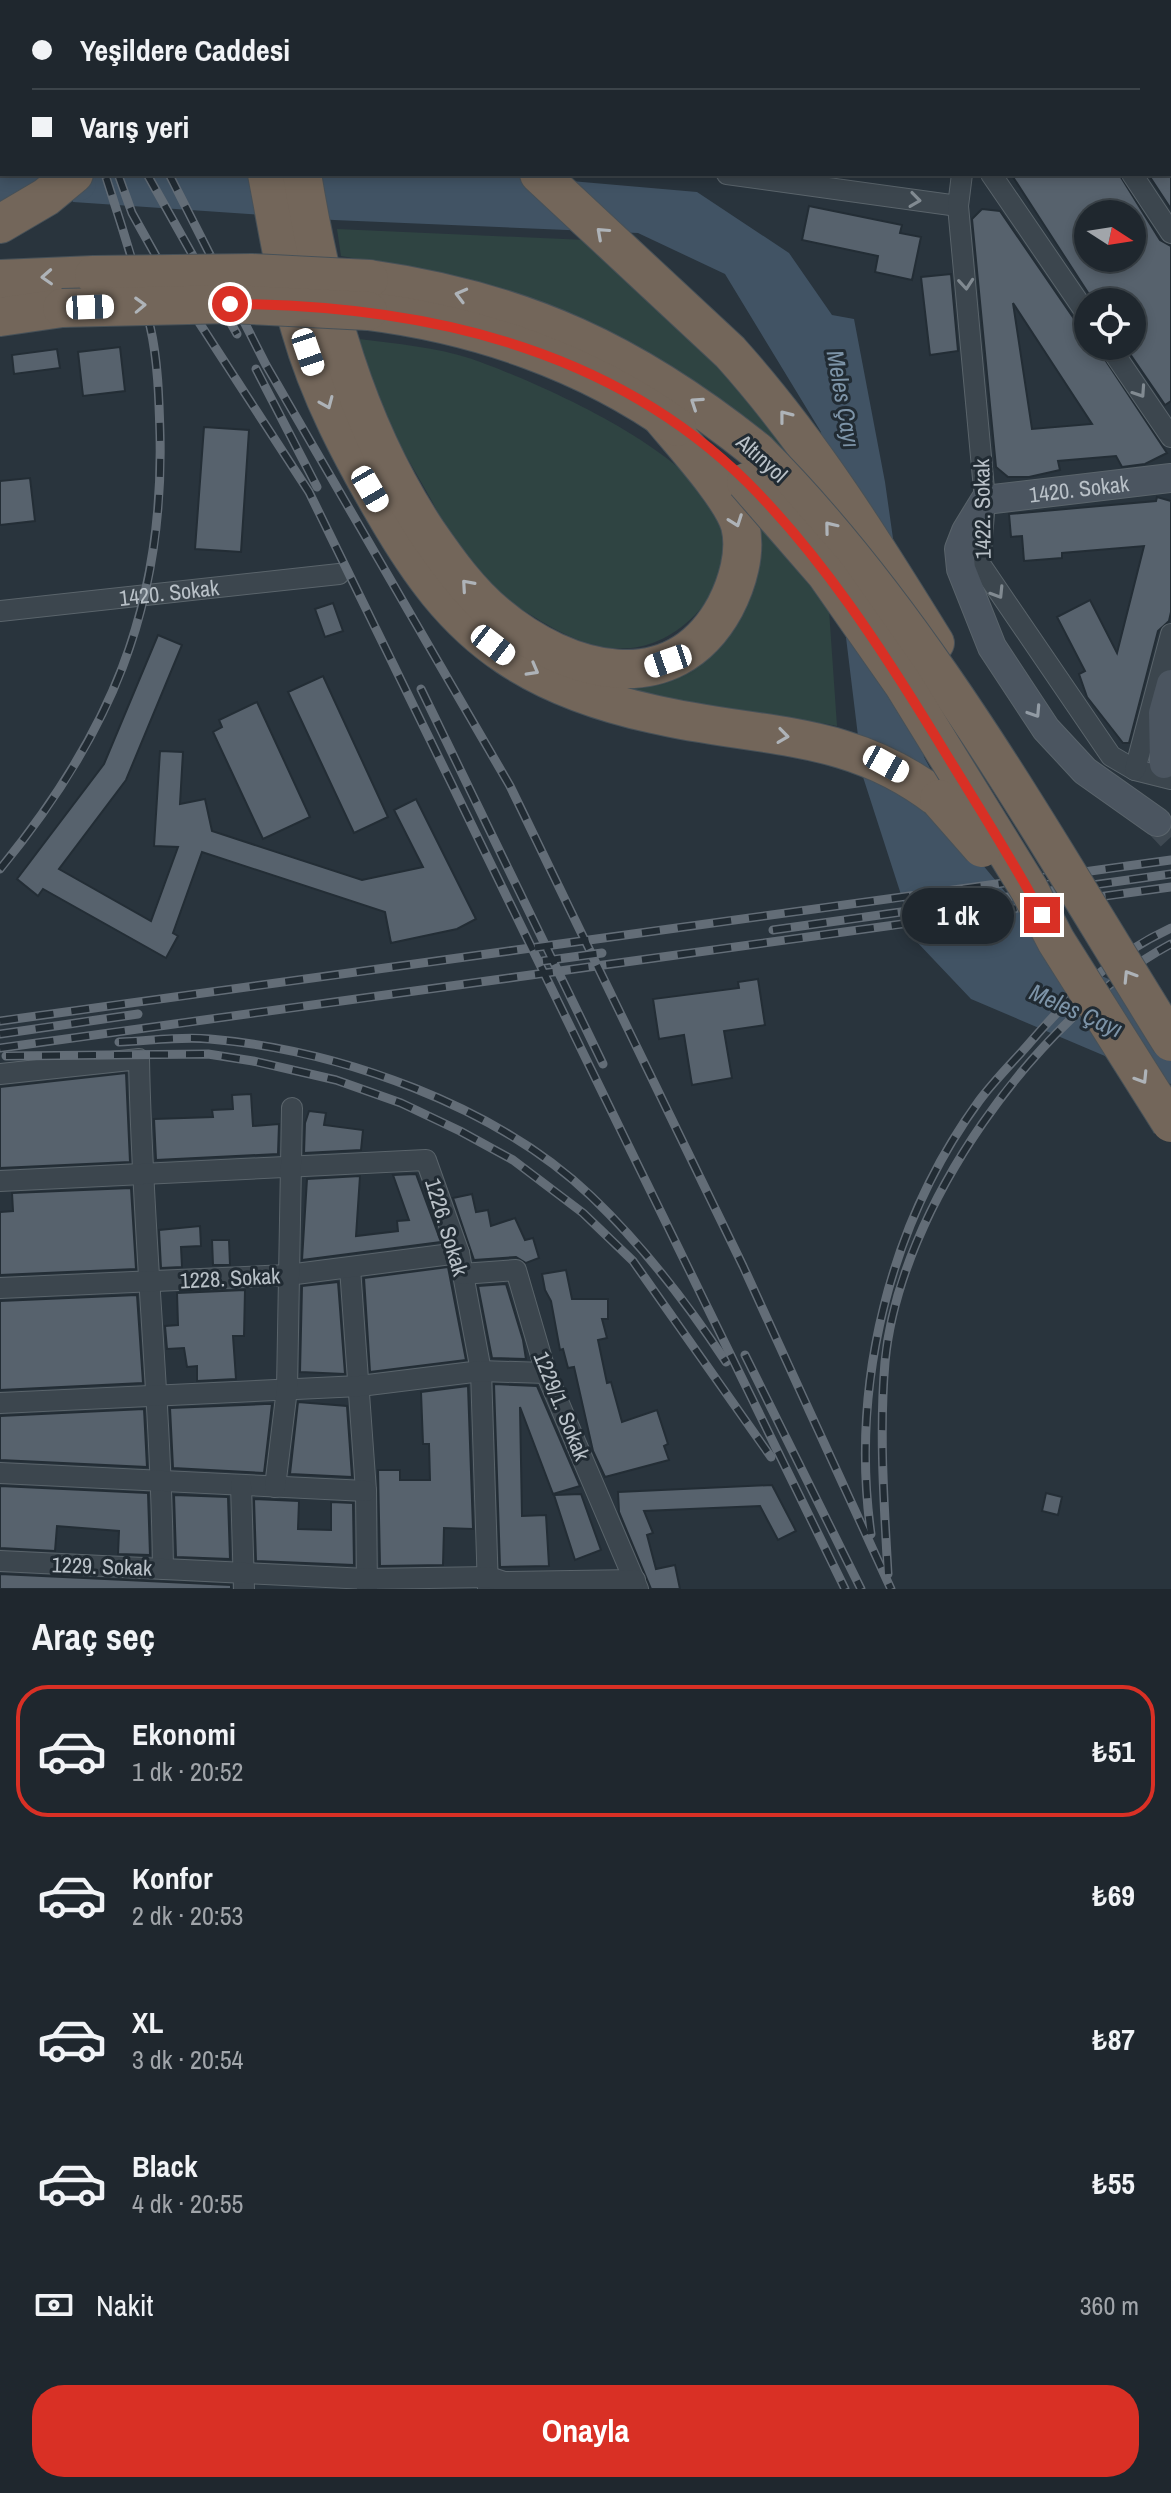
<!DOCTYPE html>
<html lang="tr">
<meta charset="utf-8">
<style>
:root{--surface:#1f272e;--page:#272f36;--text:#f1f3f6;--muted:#a1a5aa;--line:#3c444a;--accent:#d93025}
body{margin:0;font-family:"Archivo Narrow",sans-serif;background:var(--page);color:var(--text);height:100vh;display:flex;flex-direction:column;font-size:30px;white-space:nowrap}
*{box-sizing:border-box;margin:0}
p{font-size:26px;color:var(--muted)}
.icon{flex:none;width:44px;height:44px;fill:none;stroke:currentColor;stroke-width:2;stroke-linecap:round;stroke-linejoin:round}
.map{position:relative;height:1589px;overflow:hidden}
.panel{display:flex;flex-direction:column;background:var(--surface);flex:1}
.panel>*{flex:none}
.guide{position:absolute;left:0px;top:0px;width:1172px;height:176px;box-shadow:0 4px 12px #0003,0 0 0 2px var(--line);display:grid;align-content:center;height:176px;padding:0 32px;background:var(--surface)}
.needle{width:52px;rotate:102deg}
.fabs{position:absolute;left:1074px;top:200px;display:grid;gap:16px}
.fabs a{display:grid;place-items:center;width:72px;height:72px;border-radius:50%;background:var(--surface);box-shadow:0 4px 12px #0003,0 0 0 2px var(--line);font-size:40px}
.end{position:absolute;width:36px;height:36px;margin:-18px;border:10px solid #d93025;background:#fff;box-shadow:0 0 0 4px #fff}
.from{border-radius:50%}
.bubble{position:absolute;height:56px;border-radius:28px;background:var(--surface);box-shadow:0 4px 12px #0003,0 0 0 2px var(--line);font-size:26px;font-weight:700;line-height:56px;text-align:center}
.car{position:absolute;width:24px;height:48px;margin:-24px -12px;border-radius:10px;box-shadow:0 0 6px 2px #0007;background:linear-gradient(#fff 24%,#345 0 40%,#fff 0 76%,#345 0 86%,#fff 0)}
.guide b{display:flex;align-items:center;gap:28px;height:76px;font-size:30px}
.guide b+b{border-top:2px solid var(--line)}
.guide i{width:20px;height:20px;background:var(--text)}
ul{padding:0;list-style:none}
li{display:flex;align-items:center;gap:24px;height:132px;margin:0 16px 12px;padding:0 16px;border:4px solid transparent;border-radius:32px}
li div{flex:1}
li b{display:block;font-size:30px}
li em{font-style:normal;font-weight:700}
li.on{border-color:var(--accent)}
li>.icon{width:72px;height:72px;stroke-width:1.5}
h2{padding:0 32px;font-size:36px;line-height:96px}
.pay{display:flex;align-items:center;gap:20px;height:88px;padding:0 32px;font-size:30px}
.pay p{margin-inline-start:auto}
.button{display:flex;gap:16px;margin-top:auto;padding:16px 32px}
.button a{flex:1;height:92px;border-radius:32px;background:var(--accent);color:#fff;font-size:32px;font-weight:700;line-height:92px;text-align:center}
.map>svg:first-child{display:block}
.green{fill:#2f4442}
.water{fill:#415364}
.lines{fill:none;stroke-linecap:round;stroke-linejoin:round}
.river{stroke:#415364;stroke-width:36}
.building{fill:#57626d;stroke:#232d35;stroke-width:2;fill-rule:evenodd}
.secondary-tunnel{stroke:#3f4952;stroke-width:28;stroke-dasharray:28 14;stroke-linecap:butt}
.street-casing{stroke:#5a646b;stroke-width:22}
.secondary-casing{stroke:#5a646b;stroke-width:30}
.highway-casing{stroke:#475158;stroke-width:40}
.street{stroke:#3c464e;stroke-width:20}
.secondary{stroke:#4b5560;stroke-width:28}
.highway{stroke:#73665a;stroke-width:38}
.rail-casing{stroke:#636d77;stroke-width:9}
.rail{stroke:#212b33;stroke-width:6;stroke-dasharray:18;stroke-linecap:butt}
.highway-bridge-casing{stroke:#475158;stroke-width:40;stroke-linecap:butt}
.highway-bridge{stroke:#73665a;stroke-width:38}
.oneway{stroke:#818a91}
.oneway2{stroke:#aeb3b8}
.oneway3{stroke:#929ba4}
.route{stroke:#d93025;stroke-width:10}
.labels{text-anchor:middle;stroke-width:6;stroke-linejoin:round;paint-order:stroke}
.street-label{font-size:22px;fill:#b9c1c8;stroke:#212b33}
.water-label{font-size:24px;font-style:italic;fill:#7d94a8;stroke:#212b33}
</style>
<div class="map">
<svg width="1171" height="1589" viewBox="0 0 1171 1589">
<rect width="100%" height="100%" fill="#29343d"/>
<!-- green -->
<g class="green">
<polygon points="337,229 586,240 704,348 798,464 756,427 431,272 341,256"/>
<path d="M359,339C397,344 436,347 472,359C539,383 719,460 726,538C728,564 713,598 695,615C644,665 592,653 536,618C522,609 504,600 491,588C467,564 448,533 433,503C403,448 369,402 359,339Z"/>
<path d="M763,522L829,610L837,726L821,723L819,728L670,706L594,678L747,601C757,575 760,556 753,528Z"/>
</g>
<!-- water -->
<polygon class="water" points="74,174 490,174 697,192 789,253 832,315 854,319 885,482 924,757 982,864 1060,958 1171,1006 1171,1084 971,999 916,941 863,777 821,432 725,274 638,233 334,220 73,202"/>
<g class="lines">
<!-- river -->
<polyline class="river" points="0,186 78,183"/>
</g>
<!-- building -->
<g class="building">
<path d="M1011,174H1119L1160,240L1171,246V401L1165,405L1128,351L1132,348V302H1094ZM1088,214H1132V258H1088Z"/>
<polygon points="1148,174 1171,174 1171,209"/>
<polygon points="809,206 902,225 900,233 921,237 912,280 875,272 878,256 802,240"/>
<path d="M982,209L1000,211L1077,323L1088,329V346H1096L1167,453L1145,464L1122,467L1116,456L1058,461L1060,470L1029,477H1008L996,467L972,219ZM1013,303L1062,378L1092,424L1032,429Z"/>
<polygon points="951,274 958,351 930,355 921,277"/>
<polygon points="120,347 125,391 83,396 78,352"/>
<polygon points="57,349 60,368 14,374 12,355"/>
<polygon points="204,427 249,430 241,552 195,549"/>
<polygon points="30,478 35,521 0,525 0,481"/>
<polygon points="1157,497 1171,501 1171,612 1169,621 1158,631 1129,743 1123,743 1087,697 1079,674 1085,671 1057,617 1090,600 1117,653 1144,546 1062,553 1062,558 1024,561 1022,536 1011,537 1009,514 1156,501"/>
<polygon points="333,603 343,631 325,637 315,609"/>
<polygon points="158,635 182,645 126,780 59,869 151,921 178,847 154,846 160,751 183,752 180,804 205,799 212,831 362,880 423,867 394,810 416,799 476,919 457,929 391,943 385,912 202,852 173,933 178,936 166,958 43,889 38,896 17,879 104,764"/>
<polygon points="323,676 388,817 354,833 288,692"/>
<polygon points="257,702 310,817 263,839 213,732 222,727 219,720"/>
<polygon points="758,979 765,1025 724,1031 732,1078 692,1085 684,1035 659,1039 653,999 739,988 738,982"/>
<polygon points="126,1073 130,1162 0,1168 0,1087"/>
<polygon points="251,1094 253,1126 279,1124 278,1154 156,1160 154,1119 213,1117 212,1110 233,1109 232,1095"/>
<polygon points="309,1111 326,1113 324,1125 363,1130 361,1150 304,1153 305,1123"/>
<polygon points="416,1174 441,1242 302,1260 307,1179 360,1176 356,1236 398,1231 397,1221 409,1220 393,1175"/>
<polygon points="131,1188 136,1269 0,1275 0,1212 13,1211 12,1193"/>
<polygon points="472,1194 476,1212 488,1210 491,1226 515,1218 525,1240 533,1238 539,1258 526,1263 516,1257 474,1260 453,1198"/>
<polygon points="200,1226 201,1246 181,1247 182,1267 161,1268 159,1230"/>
<polygon points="212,1240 229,1240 230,1265 213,1265"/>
<polygon points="448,1267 466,1360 370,1372 364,1278"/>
<polygon points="566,1270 572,1299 608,1299 608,1319 602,1319 607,1338 598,1340 607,1383 611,1382 622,1422 657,1410 668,1444 664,1446 669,1460 605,1477 593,1451 574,1367 568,1368 563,1349 560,1350 551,1301 545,1290 542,1274"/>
<polygon points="338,1282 345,1374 300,1372 302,1286"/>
<polygon points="506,1284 523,1340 526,1359 492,1358 478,1286"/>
<polygon points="245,1290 244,1336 233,1336 236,1379 197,1381 197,1366 187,1367 184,1348 167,1349 165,1326 178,1325 177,1293"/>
<polygon points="137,1295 143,1383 0,1390 0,1301"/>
<polygon points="494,1384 537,1386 580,1486 553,1494 520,1407 522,1516 546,1515 549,1566 500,1567"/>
<polygon points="468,1386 473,1529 444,1528 443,1565 380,1566 378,1470 400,1470 400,1480 430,1480 429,1444 423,1444 421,1392"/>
<polygon points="298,1402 347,1406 352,1477 290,1474"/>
<polygon points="265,1404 272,1404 264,1473 173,1468 170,1408"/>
<polygon points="144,1409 147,1467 0,1460 0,1416"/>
<polygon points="772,1485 796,1531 778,1540 760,1506 644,1511 653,1533 647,1535 656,1569 675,1565 680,1589 651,1589 619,1512 618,1492"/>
<polygon points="0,1486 148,1493 150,1555 118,1554 119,1531 57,1526 55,1551 0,1548"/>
<polygon points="1046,1493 1062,1497 1058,1515 1042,1511"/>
<polygon points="581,1494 601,1550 575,1560 554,1495"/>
<polygon points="174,1495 228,1497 230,1559 176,1557"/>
<polygon points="254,1499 299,1501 298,1529 331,1530 331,1502 353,1503 354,1565 256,1561"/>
<polygon points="0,1574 231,1585 231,1589 0,1589"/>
</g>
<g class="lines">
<!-- secondary-tunnel -->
<polyline class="secondary-tunnel" points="1157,822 1171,837"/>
<!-- street casing -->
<g class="street-casing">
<g id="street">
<polyline points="619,0 621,2"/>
<polyline points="740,0 741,2"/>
<polyline points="880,0 881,2"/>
<polyline points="1019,0 1021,2"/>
<polyline points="1160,0 1161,2"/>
<polyline points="1062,2 1063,0"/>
<polyline points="1170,15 1171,17"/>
<polyline points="727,174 958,206"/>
<polyline points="962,174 958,206 985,500 980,564 1111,756 1135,770 1171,779"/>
<polyline points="991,174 1088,316"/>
<polyline points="1132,174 1171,233"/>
<polyline points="1109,346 1171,437"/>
<path id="s1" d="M0,611L339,574"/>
<polyline points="1135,770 1171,634"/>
<path d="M0,1074L139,1059C142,1230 161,1399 163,1569"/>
<polyline points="0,1181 426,1160 459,1253 481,1371 488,1589"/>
<polyline points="350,1268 366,1491 367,1589"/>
<polyline points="462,1274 516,1270 546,1373 638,1589"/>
<polyline points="0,1288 288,1275 459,1253"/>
<polyline points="0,1403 360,1386 481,1371 546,1373"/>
<polyline points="0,1473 366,1491"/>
<polyline points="241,1485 244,1589"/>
<polyline points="275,1487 287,1389 292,1108"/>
<polyline points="0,1561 367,1579 489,1577 504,1582 635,1580"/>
</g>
</g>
<!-- secondary casing -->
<g class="secondary-casing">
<g id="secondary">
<polyline points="481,0 482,2"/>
<polyline points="684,2 685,0"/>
<polyline points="1164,764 1163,713 1171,684"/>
<path id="s2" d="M1157,822L1085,771L1046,729L992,647L961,569L959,549L966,531L985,500L1171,478"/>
</g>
</g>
<!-- highway casing -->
<g class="highway-casing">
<g id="highway">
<polyline points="402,0 403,2"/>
<polyline points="172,2 173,0"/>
<polyline points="263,2 263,0"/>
<polyline points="294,2 294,0"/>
<path d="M267,174C277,225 285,278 300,328C319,395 351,455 386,515C418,570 453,620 507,656C550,685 603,703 653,714C760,739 847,728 939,799"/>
<path d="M302,174C323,301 355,423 427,532C447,561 469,592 497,615C566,673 673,703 725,607C737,584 747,552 740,525C731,495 679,439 658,413"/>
<path d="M539,174L730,352C810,441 872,541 935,643"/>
<polyline points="0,224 46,197 74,174"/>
<polyline points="0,279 94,275"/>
<path d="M369,279C524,301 635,353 757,451"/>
<path d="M368,311C478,325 586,362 677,427"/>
<polyline points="0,317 62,308"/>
</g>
</g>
<!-- street -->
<use href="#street" class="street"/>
<!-- secondary -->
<use href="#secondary" class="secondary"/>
<!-- highway -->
<use href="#highway" class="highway"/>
<!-- rail casing -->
<g class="rail-casing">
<g id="rail">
<polyline points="48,0 49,2"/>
<polyline points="62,0 62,2"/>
<polyline points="75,0 75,2"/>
<polyline points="90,0 91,2"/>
<polyline points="118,174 132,213 156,256 309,492 845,1589"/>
<polyline points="147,174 237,334"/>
<polyline points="169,174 266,365 510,786 743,1266 891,1589"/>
<polyline points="256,369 317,487"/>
<polyline points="421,689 603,1064"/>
<path d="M0,869C109,736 164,609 160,435C159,399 158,360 150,326C138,275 121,224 105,174"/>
<polyline points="773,930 1171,874"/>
<polyline points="543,961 602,953"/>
<polyline points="0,1021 1171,860"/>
<polyline points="0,1034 138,1014"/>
<path d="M119,1042C149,1041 181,1036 210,1039C340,1050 497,1106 592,1197C643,1246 687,1303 726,1362"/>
<polyline points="0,1048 1171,887"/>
<polyline points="6,1056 208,1054 253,1061 336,1080 401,1103 460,1131 513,1160 583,1213 633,1261 771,1457"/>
<polyline points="745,1355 861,1589"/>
<path d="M871,1534C850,1384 890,1223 979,1101C993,1082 1011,1064 1027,1046C1069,997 1112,955 1171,928"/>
<path d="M888,1574C884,1503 879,1432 885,1362C899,1209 1037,1016 1171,944"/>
</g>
</g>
<!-- rail -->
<use href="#rail" class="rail"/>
<!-- highway-bridge casing -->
<g class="highway-bridge-casing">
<g id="highway-bridge">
<polyline points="94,275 252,273 369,279"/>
<polyline points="62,308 230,304 368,311"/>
<path d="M757,451C923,616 1047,844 1171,1042"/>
<polyline points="746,482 826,574 903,684 1029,889 1056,941 1171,1123"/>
<polyline points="939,799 982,848"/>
</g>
</g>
<!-- highway-bridge -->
<use href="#highway-bridge" class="highway-bridge"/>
</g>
<!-- one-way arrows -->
<defs><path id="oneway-chevron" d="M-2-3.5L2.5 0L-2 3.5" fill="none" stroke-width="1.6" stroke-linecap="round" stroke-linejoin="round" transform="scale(2)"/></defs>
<g class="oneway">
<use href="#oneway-chevron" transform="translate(915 200) rotate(8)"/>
<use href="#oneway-chevron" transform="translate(966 284) rotate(85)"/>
<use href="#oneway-chevron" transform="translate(1140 392) rotate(56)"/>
<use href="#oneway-chevron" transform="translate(998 593) rotate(58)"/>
</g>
<g class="oneway2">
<use href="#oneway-chevron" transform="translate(602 233) rotate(-138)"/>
<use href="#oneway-chevron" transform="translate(47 277) rotate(177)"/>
<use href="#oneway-chevron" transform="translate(461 295) rotate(-165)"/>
<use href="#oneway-chevron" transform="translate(140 305) rotate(-2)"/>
<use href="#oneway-chevron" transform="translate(327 403) rotate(67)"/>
<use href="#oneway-chevron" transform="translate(696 403) rotate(-146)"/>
<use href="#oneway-chevron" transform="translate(785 416) rotate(-128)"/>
<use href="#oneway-chevron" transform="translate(736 521) rotate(70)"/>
<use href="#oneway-chevron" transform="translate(830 527) rotate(-129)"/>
<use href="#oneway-chevron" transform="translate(467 585) rotate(-131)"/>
<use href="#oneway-chevron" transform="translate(533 670) rotate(29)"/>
<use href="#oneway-chevron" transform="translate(783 736) rotate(8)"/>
<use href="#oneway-chevron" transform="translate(1129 976) rotate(-122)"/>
<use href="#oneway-chevron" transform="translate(1142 1078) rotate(58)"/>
</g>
<use class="oneway3" href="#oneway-chevron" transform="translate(1035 712) rotate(57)"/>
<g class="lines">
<!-- route -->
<path class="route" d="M230,304C417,305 608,345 747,482C822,557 882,649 937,739C972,797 1010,855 1042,915"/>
</g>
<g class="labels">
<!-- street labels -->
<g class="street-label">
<text transform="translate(762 458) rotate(42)" y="8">Altınyol</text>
<text dy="8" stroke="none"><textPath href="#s2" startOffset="498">1420. Sokak</textPath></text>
<text transform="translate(982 509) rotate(-91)" y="8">1422. Sokak</text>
<text dy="8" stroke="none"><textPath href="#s1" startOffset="170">1420. Sokak</textPath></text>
<text transform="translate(447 1227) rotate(73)" y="8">1226. Sokak</text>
<text transform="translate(230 1278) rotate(-3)" y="8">1228. Sokak</text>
<text transform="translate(562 1406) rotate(68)" y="8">1229/1. Sokak</text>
<text transform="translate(102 1566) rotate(2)" y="8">1229. Sokak</text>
</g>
<!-- water labels -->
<g class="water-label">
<text transform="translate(843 399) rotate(80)" y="8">Meles Çayı</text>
<text transform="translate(1076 1011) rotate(24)" y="8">Meles Çayı</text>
</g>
</g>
</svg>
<div class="fabs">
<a><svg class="needle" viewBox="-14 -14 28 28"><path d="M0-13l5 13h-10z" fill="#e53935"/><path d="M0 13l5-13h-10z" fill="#a1a5aa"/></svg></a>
<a><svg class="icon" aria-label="locate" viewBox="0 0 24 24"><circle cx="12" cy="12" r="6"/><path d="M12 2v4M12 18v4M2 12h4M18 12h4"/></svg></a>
</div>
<i class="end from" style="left:230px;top:304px"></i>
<i class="end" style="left:1042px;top:915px"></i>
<div class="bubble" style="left:902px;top:888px;width:112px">1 dk</div>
<i class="car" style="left:90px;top:307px;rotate:88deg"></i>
<i class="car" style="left:308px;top:352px;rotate:161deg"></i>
<i class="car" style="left:370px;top:489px;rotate:150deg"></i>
<i class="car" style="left:493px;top:645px;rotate:128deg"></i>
<i class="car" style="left:668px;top:661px;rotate:251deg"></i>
<i class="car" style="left:886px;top:764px;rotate:119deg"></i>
<div class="guide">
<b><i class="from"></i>Yeşildere Caddesi</b>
<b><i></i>Varış yeri</b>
</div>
</div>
<section class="panel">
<h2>Araç seç</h2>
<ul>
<li class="on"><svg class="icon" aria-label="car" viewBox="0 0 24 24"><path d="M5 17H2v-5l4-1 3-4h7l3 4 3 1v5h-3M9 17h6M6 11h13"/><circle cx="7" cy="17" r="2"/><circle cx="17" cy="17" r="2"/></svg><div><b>Ekonomi</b><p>1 dk · 20:52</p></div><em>₺51</em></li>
<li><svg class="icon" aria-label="car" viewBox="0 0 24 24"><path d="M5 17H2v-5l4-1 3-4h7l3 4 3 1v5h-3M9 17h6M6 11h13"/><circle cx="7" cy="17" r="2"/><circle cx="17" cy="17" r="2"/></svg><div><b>Konfor</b><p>2 dk · 20:53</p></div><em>₺69</em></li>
<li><svg class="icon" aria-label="car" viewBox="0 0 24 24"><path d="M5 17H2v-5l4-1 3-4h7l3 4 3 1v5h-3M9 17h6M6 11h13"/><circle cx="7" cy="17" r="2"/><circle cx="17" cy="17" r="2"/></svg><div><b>XL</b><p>3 dk · 20:54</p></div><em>₺87</em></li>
<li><svg class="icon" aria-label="car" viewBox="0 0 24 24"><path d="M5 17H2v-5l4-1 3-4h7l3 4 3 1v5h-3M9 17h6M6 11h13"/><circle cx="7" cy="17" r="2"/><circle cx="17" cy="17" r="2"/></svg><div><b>Black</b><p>4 dk · 20:55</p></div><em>₺55</em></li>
</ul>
<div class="pay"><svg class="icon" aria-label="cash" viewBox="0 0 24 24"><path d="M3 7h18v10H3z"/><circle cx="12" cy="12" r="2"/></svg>Nakit<p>360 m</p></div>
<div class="button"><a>Onayla</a></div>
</section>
